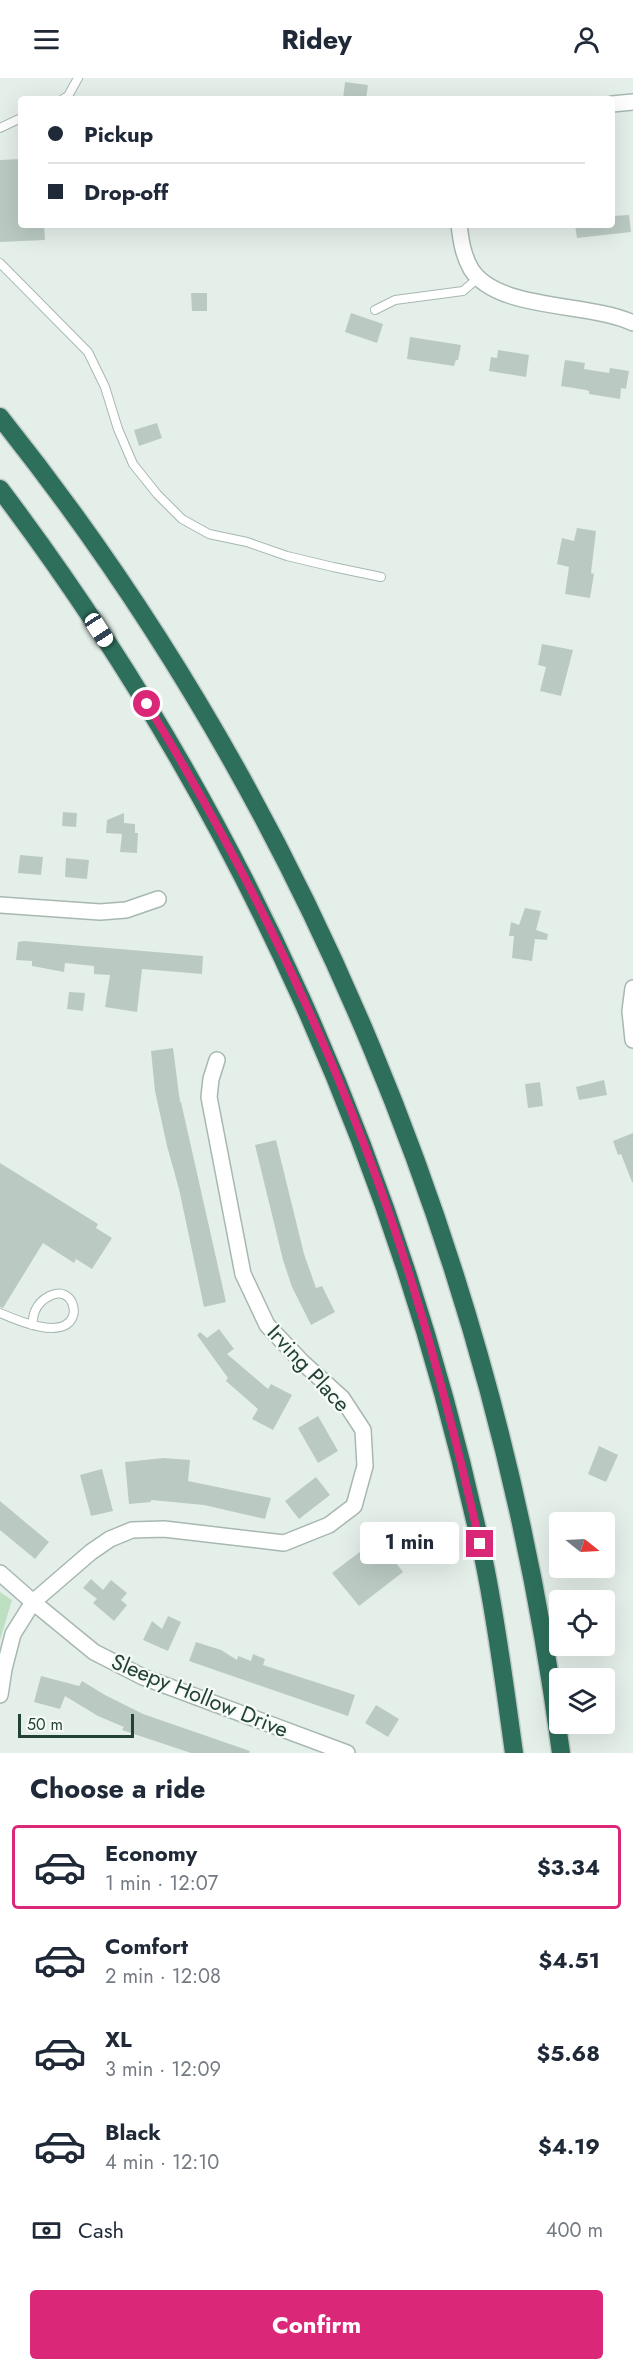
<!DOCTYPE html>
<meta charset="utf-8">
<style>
:root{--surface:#fff;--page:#f6f6f7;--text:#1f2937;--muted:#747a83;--line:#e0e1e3;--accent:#db2777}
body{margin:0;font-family:Jost,sans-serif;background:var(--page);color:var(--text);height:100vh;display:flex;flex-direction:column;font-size:22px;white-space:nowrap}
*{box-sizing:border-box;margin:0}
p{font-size:20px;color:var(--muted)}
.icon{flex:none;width:33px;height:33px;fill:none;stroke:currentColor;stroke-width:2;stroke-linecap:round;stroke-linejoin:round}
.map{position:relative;height:1675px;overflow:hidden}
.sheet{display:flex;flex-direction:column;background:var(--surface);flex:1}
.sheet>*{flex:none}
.guide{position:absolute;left:18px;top:18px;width:597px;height:132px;border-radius:6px;box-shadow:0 6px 24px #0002;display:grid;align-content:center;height:132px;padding:0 30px;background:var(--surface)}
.needle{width:39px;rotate:108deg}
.controls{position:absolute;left:549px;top:1434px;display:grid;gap:12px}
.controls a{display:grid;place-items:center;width:66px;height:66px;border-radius:6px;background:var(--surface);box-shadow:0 6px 24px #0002;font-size:30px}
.scale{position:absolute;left:18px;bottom:15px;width:116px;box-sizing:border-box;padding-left:6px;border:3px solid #234236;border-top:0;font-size:16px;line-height:21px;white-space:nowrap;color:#234236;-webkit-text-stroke:4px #f6fbf8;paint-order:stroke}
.end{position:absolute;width:27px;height:27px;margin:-14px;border:8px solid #db2777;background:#fff;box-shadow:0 0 0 3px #fff}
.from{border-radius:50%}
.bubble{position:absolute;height:42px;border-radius:6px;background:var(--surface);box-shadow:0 6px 24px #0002;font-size:20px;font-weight:700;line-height:42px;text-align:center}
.car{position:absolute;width:18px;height:36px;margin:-18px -9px;border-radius:8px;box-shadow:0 0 4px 2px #0007;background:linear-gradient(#fff 24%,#345 0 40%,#fff 0 76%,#345 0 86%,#fff 0)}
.guide b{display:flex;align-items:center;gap:21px;height:57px;font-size:22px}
.guide b+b{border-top:2px solid var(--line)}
.guide i{width:15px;height:15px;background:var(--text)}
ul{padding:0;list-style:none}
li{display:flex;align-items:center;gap:18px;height:84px;margin:0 12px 9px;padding:0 18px;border:3px solid transparent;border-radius:6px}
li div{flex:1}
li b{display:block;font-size:22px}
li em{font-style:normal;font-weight:700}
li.selected{border-color:var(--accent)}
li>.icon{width:54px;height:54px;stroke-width:1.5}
h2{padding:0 30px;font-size:27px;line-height:72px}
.pay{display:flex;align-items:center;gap:15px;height:66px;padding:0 30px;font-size:22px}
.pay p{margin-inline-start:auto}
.button{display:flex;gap:12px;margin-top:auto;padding:12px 30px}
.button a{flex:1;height:69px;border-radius:6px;background:var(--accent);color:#fff;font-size:24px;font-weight:700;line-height:69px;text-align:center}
header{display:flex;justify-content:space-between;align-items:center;height:78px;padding:0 30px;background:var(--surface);font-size:27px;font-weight:700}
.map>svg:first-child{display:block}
.green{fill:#bde0c3}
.building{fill:#bacac2}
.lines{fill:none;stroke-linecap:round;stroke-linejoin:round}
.lane-casing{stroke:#a7b8b0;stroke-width:10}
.street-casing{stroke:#a7b8b0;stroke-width:18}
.highway-casing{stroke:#c1cac7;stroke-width:21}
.lane{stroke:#fff;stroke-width:8}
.street{stroke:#fff;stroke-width:15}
.highway{stroke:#2d6f5b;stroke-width:18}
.route{stroke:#db2777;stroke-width:8}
.labels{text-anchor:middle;stroke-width:4.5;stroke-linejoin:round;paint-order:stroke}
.street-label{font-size:22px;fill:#234236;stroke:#f6fbf8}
</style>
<header><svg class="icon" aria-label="menu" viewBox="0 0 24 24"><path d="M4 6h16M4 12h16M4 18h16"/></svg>Ridey<svg class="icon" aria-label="person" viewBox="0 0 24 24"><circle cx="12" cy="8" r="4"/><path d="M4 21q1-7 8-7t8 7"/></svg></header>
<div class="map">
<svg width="633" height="1675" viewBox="0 0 633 1675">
<rect width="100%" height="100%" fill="#e5efe9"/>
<!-- green -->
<polygon class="green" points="0,1514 12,1522 0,1562"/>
<!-- building -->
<g class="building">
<polygon points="345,4 368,7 366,21 343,21"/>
<polygon points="21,81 21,147 44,147 45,162 0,164 0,82"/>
<polygon points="629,137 631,154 577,160 575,147 612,147 612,138"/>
<polygon points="191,215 207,215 207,233 192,233"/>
<polygon points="351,235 383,246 377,265 345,254"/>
<polygon points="410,259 461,267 458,282 456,282 454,288 407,281"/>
<polygon points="498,272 529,277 526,299 489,293 491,279 497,280"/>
<polygon points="565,282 585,285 584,291 609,295 610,290 629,293 626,311 621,310 620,321 589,316 589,313 586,312 561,308"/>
<polygon points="157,345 162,360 139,368 134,352"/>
<polygon points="577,450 596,453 591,495 594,496 590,520 565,516 569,489 557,486 562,460 574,463"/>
<polygon points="542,566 573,572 561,618 540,613 546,589 538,587"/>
<polygon points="63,734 77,735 76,749 62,748"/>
<polygon points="124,735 124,745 135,746 135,755 138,755 137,775 120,774 122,756 106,755 107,742"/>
<polygon points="20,777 43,779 41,797 18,795"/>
<polygon points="66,780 89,782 87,801 65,799"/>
<polygon points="525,830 541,833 536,852 548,856 547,862 535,861 532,883 512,880 514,858 509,858 511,844 519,847"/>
<polygon points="24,863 203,878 202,896 142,891 137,934 105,929 110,897 94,896 94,888 65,885 64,894 32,888 32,883 16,882 18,864"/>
<polygon points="69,914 85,915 83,933 67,931"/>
<polygon points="173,970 180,1024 181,1024 226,1224 204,1229 179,1111 167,1068 155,1013 151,973"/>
<polygon points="604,1002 607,1017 579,1022 576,1009"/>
<polygon points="540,1004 543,1028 528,1030 525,1006"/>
<polygon points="633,1055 633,1104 632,1104 621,1076 618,1077 613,1063"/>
<polygon points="276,1062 304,1176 316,1210 322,1208 335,1234 311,1247 292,1209 283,1182 255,1067"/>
<polygon points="0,1085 98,1146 96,1150 112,1160 92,1191 76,1181 74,1185 43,1165 3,1230 0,1229"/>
<polygon points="219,1251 234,1271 227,1276 268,1311 271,1306 292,1317 273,1352 252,1341 258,1331 226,1303 228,1300 197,1257 200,1254 207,1260"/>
<polygon points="318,1338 338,1373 318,1385 298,1350"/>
<polygon points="599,1368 618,1377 606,1404 588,1396"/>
<polygon points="164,1380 190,1382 188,1403 271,1420 265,1441 204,1427 151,1422 151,1424 129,1426 125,1384"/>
<polygon points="102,1391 113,1433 91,1438 80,1397"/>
<polygon points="316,1399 330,1417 299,1441 285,1423"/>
<polygon points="0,1423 49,1464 35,1481 0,1452"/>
<polygon points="377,1461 403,1494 359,1528 332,1495"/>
<polygon points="91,1501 103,1512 111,1502 127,1515 121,1522 127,1527 114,1543 93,1525 97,1521 83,1510"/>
<polygon points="168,1538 181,1544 168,1573 143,1562 152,1543 162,1551"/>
<polygon points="196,1564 221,1572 237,1582 238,1578 251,1583 253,1576 265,1581 263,1587 355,1617 348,1638 189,1583"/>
<polygon points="41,1598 79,1608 82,1603 105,1617 143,1636 250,1673 249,1675 191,1675 122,1652 124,1649 98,1638 65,1618 60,1631 34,1624"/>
<polygon points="376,1627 399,1641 388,1659 365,1645"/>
</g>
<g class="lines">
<!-- lane casing -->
<g class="lane-casing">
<g id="lane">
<polyline points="63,21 68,18 78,0"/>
<polyline points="0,50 21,40"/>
<polyline points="0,185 88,274 105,309 118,351 133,386 157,416 182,441 209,456 247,464 287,478 333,489 381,499"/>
<polyline points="375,232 395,222 463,213 478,200"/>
<path d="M0,1235C16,1242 64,1263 73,1238C75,1233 73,1224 69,1220C58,1209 40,1221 35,1233C33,1237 33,1243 32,1247"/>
</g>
</g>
<!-- street casing -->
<g class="street-casing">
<g id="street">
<polyline points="612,26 633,24"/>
<path d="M459,147C461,163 463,177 471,191C497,233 589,224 633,245"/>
<polyline points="0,827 100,834 126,832 158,821"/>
<polyline points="633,910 630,933 633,962"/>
<polyline points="0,1495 33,1524 91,1474 110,1461 132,1452 164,1451 284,1465 329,1447 354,1428 365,1388 363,1352 342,1320 302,1284 267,1247 243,1196 209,1019 211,1001 217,982"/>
<polyline points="0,1617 4,1591 13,1556 33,1524 94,1574 143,1599 347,1675"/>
</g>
</g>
<!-- highway casing -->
<g class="highway-casing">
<g id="highway">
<path d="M0,339C306,722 497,1190 561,1675"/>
<path d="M0,411C241,730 401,1093 484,1483C497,1546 505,1611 514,1675"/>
</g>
</g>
<!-- lane -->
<use href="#lane" class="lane"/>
<!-- street -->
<use href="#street" class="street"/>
<!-- highway -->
<use href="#highway" class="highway"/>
</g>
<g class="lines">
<!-- route -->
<path class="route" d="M147,626C259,810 352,1009 415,1215C440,1298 461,1382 480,1466"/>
</g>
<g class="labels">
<!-- street labels -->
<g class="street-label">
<text transform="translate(309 1290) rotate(47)" y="8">Irving Place</text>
<text transform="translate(200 1617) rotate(22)" y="8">Sleepy Hollow Drive</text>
</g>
</g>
</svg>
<div class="controls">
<a><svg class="needle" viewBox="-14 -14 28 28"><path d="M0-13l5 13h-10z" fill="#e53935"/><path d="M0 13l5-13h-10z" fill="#747a83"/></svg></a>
<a><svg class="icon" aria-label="locate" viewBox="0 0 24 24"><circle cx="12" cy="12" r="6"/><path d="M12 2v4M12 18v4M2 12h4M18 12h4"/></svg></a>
<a><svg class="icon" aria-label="layers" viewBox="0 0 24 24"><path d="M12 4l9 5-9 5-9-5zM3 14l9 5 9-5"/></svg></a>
</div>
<div class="scale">50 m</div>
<i class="end from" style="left:147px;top:626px"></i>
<i class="end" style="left:480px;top:1466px"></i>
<div class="bubble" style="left:360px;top:1444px;width:99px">1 min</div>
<i class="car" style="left:99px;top:552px;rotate:147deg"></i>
<div class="guide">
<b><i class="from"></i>Pickup</b>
<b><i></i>Drop-off</b>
</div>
</div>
<section class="sheet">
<h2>Choose a ride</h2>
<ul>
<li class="selected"><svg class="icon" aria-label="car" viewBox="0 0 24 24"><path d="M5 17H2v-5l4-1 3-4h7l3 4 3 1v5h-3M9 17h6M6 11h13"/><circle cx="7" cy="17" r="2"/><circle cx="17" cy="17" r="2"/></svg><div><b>Economy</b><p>1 min · 12:07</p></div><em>$3.34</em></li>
<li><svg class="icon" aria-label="car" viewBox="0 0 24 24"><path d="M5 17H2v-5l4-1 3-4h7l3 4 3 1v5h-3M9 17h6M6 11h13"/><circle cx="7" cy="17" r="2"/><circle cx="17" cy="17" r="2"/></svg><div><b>Comfort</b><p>2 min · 12:08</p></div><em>$4.51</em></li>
<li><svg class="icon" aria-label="car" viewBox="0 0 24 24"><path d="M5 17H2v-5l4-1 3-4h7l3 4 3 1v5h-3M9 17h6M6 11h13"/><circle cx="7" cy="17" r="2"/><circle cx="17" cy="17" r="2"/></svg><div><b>XL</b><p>3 min · 12:09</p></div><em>$5.68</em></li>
<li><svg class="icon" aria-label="car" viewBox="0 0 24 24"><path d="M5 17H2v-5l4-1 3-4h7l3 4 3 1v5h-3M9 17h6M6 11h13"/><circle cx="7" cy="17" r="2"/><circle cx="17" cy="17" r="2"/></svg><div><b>Black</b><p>4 min · 12:10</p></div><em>$4.19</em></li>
</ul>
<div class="pay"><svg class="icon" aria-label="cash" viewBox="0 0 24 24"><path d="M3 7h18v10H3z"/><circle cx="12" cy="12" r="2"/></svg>Cash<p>400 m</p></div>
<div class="button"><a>Confirm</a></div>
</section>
